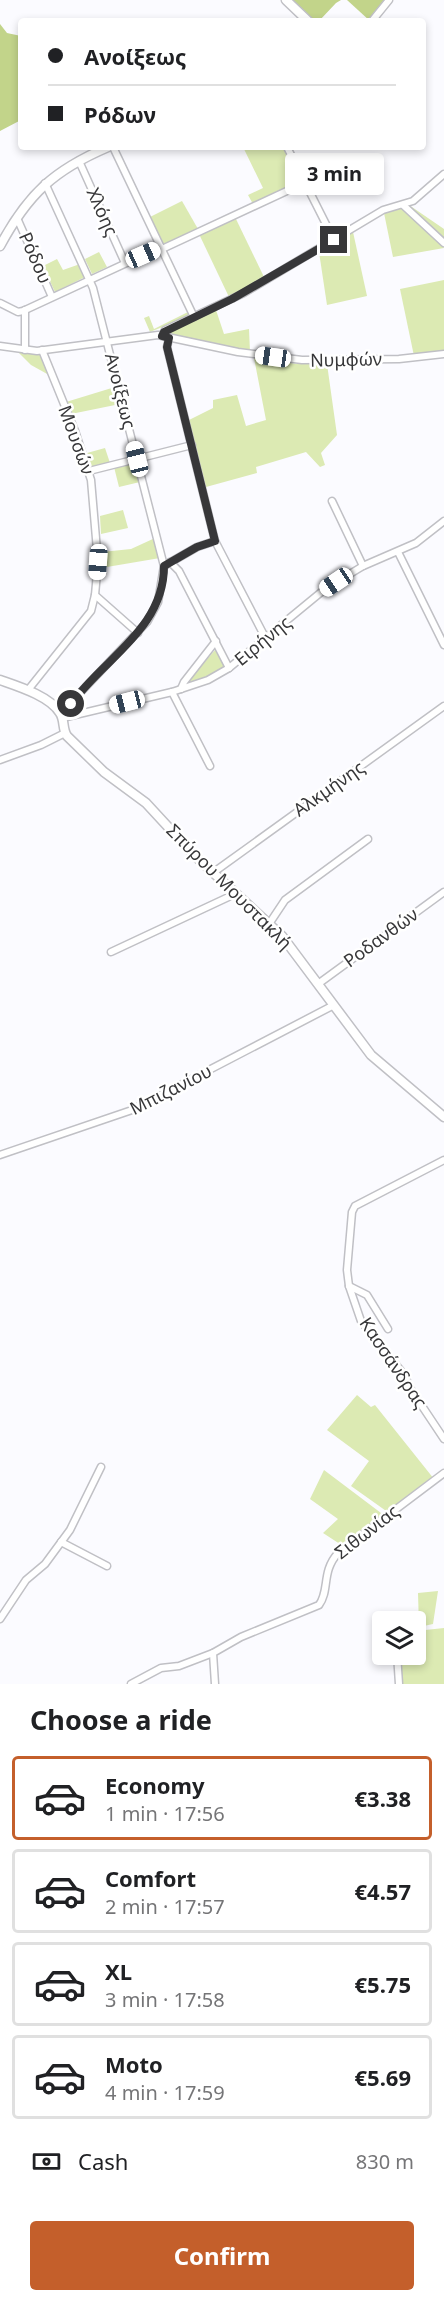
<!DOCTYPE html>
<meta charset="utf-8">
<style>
:root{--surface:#fff;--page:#f2f2f2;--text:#202124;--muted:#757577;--line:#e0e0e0;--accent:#c45f2b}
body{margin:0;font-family:"Noto Sans",sans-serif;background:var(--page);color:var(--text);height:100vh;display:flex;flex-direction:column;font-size:22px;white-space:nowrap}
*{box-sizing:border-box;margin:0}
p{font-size:20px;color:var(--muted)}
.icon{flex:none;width:33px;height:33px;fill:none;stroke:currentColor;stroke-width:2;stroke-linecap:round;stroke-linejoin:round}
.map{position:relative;height:1684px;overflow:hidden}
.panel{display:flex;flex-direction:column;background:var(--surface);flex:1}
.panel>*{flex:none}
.guide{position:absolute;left:18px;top:18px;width:408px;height:132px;border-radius:6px;box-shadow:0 3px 9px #0003;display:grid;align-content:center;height:132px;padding:0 30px;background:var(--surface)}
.buttons{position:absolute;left:372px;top:1611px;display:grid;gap:12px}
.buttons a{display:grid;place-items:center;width:54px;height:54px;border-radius:6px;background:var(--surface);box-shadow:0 3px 9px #0003;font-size:30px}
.end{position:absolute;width:27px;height:27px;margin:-14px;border:8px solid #373739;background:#fff;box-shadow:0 0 0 3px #fff}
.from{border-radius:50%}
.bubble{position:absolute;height:42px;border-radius:6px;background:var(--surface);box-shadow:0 3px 9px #0003;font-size:20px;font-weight:700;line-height:42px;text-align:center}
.car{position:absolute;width:18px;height:36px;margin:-18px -9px;border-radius:8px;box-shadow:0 0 4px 2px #0007;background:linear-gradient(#fff 24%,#345 0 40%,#fff 0 76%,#345 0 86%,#fff 0)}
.guide b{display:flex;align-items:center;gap:21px;height:57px;font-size:22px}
.guide b+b{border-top:2px solid var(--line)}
.guide i{width:15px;height:15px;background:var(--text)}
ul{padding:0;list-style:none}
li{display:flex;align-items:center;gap:18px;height:84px;margin:0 12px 9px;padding:0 18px;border:3px solid var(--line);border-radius:6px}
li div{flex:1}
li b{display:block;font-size:22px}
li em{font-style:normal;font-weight:700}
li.on{border-color:var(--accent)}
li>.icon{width:54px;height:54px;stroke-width:1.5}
h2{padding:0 30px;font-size:27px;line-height:72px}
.pay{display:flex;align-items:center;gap:15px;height:66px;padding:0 30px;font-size:22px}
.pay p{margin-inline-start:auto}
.action{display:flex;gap:12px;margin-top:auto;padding:12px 30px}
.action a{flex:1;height:69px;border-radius:6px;background:var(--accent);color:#fff;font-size:24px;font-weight:700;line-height:69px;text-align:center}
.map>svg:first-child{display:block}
.green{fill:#dceab3}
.forest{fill:#c2d48a}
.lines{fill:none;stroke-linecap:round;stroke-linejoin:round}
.street-casing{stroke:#c0c0c5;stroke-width:9}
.secondary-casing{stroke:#c0c0c5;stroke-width:11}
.street{stroke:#fff;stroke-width:6}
.secondary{stroke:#fff;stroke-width:8}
.route{stroke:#373739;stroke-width:8}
.labels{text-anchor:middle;stroke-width:5;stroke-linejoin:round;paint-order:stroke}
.street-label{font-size:18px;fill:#373739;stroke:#fff}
</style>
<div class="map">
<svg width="444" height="1684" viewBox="0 0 444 1684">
<rect width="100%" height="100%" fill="#fbfbff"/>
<!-- green -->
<g class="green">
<polygon points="243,147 284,147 301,182 253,204 248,195 263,188"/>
<polygon points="182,201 198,229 163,245 150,217"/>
<polygon points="409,205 444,229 444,239 441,243 444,248 393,257 384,213"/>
<polygon points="235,217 264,277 229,297 199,234"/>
<polygon points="353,232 367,296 327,305 319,252"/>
<polygon points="99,252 107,267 92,274 85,259"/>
<polygon points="57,259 63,270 80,264 85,277 55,292 43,266"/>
<polygon points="444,280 444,352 414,356 400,289"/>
<polygon points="216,310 224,334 249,329 250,352 168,335 167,332"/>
<polygon points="188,312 190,316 150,332 144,318 149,316 154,329"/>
<polygon points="18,352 41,354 49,375 31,365"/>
<polygon points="254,358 298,364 327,364 337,435 321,453 325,465 320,467 306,452 256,467 257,473 206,487 189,420 213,408 213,400 237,395 246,426 266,420"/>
<polygon points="115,387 120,404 71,414 66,402"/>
<polygon points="105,448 110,463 92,468 87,453"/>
<polygon points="135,462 140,482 119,487 114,467"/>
<polygon points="123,510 128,528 101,534 100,516"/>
<polygon points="155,538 160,558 101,568 102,552 131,549"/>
<path d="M216,649L224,666C218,677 199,681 186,683Z"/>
<polygon points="357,1395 371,1407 375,1405 434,1479 389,1513 351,1486 369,1461 327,1430"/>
<polygon points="324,1470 381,1513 381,1518 343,1546 323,1533 338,1519 310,1499"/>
<polygon points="438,1591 433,1624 419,1627 418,1593"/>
<polygon points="444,1628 444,1684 401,1684 399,1655 416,1654 416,1631"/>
</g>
<!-- forest -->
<g class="forest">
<polygon points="292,0 341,0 336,3 319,21 314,21"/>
<polygon points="347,0 386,0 370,21"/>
<polygon points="0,24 7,33 21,36 21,120 0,131"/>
</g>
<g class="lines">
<!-- street casing -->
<g class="street-casing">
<g id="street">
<polyline points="372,21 389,0"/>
<polyline points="113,147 194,317"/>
<polyline points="287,147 334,240"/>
<polyline points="79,161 125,263"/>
<polyline points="45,183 93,288 164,566 158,602 147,622 61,713"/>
<polyline points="403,205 444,243"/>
<polyline points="17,218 52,297"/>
<polyline points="162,249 304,183"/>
<polyline points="0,303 18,312 23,311 161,247"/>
<polyline points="25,310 25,350"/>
<polyline points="162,336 165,330 244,293 383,210 413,201 444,174"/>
<polyline points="169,338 167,347 215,541"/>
<polyline points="0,346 37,351 158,335 238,352 302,360 399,359 444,354"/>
<polyline points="89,471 192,445"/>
<polyline points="332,501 363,566"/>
<polyline points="398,552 444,645"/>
<polyline points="170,562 179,571 229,668"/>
<polyline points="164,566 197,547 215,541 266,639"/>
<polyline points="95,595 138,633"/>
<polyline points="181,689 184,682 216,641"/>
<polyline points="28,690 91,611 95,595 98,562 91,480 75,431 42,350"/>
<polyline points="172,692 210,766"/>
<polyline points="62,718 172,692 208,680 229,668 325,589 363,566 416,543 444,521"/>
<polyline points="0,760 41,745 65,733"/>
<polyline points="214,872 444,706"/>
<polyline points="269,924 285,900 368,839"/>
<polyline points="111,952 237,893"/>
<polyline points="318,984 444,892"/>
<polyline points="0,1155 132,1110 334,1005"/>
<polyline points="444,1160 355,1206 352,1212 347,1270 349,1286 361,1321 406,1377 408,1385 444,1439"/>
<polyline points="349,1286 367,1295 388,1329"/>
<polyline points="61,1542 107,1566"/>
<polyline points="0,1619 26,1580 45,1564 70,1530 101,1467"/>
<polyline points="397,1654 399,1684"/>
<polyline points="131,1684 161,1668 179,1666 213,1653"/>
<path d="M215,1684L213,1653L241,1637L319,1605C330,1590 321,1572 338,1553L444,1473"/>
</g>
</g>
<!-- secondary casing -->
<g class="secondary-casing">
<g id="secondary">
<polyline points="286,0 308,21"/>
<path d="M0,246C28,194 54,170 108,147"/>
<path d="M0,680C17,686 50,696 60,713C65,720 62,729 67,736L104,772L146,803L194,855L282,936L371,1055L444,1117"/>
</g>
</g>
<!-- street -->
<use href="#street" class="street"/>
<!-- secondary -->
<use href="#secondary" class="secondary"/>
</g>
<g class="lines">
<!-- route -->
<path class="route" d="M71,704C104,658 164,629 164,566L197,547L215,541L167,347L169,338L162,336L164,332L232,299L334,240"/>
</g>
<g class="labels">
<!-- street labels -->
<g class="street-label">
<text transform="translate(102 212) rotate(66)" y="6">Χλόης</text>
<text transform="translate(35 258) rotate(66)" y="6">Ρόδου</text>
<text transform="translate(346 360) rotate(-1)" y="6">Νυμφών</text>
<text transform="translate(120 391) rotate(76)" y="6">Ανοίξεως</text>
<text transform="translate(76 440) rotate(70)" y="6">Μουσών</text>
<text transform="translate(263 641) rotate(-39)" y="6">Ειρήνης</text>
<text transform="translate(329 789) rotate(-35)" y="6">Αλκμήνης</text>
<text transform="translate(229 887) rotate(45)" y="6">Σπύρου Μουστακλή</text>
<text transform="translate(381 938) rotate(-36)" y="6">Ροδανθών</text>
<text transform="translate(171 1090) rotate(-27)" y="6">Μπιζανίου</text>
<text transform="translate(393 1363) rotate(56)" y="6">Κασσάνδρας</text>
<text transform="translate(367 1532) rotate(-38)" y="6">Σιθωνίας</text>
</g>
</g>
</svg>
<div class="buttons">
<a><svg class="icon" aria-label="layers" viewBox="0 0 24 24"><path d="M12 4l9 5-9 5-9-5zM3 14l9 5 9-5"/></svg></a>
</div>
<i class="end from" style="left:71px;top:704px"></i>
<i class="end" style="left:334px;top:240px"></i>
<div class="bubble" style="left:285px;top:153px;width:99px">3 min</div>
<i class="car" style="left:143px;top:255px;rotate:66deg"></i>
<i class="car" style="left:273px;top:357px;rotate:278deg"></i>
<i class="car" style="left:137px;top:459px;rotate:346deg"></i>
<i class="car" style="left:98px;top:562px;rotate:184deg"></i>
<i class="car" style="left:336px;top:582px;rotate:236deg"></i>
<i class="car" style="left:127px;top:702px;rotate:256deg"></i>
<div class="guide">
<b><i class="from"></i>Ανοίξεως</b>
<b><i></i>Ρόδων</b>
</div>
</div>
<section class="panel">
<h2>Choose a ride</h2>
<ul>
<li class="on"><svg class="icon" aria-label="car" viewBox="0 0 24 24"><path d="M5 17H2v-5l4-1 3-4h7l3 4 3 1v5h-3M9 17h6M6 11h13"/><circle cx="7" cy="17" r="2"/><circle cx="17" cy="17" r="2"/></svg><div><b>Economy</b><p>1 min · 17:56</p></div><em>€3.38</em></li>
<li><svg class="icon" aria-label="car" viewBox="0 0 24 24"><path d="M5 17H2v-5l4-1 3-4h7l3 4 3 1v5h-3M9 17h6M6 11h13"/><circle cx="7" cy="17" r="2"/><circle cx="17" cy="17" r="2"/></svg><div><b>Comfort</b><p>2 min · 17:57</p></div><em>€4.57</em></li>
<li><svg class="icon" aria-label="car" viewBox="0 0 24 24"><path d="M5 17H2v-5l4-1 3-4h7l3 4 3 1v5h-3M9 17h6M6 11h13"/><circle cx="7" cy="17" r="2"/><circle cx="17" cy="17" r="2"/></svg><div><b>XL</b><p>3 min · 17:58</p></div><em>€5.75</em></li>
<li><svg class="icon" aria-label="car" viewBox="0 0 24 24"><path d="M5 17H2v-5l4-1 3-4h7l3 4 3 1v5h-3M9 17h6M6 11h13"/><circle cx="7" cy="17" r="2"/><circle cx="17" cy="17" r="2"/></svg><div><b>Moto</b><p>4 min · 17:59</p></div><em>€5.69</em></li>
</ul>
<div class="pay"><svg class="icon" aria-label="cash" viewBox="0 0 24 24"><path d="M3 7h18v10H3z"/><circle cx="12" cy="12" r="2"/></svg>Cash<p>830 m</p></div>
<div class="action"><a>Confirm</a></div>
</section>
